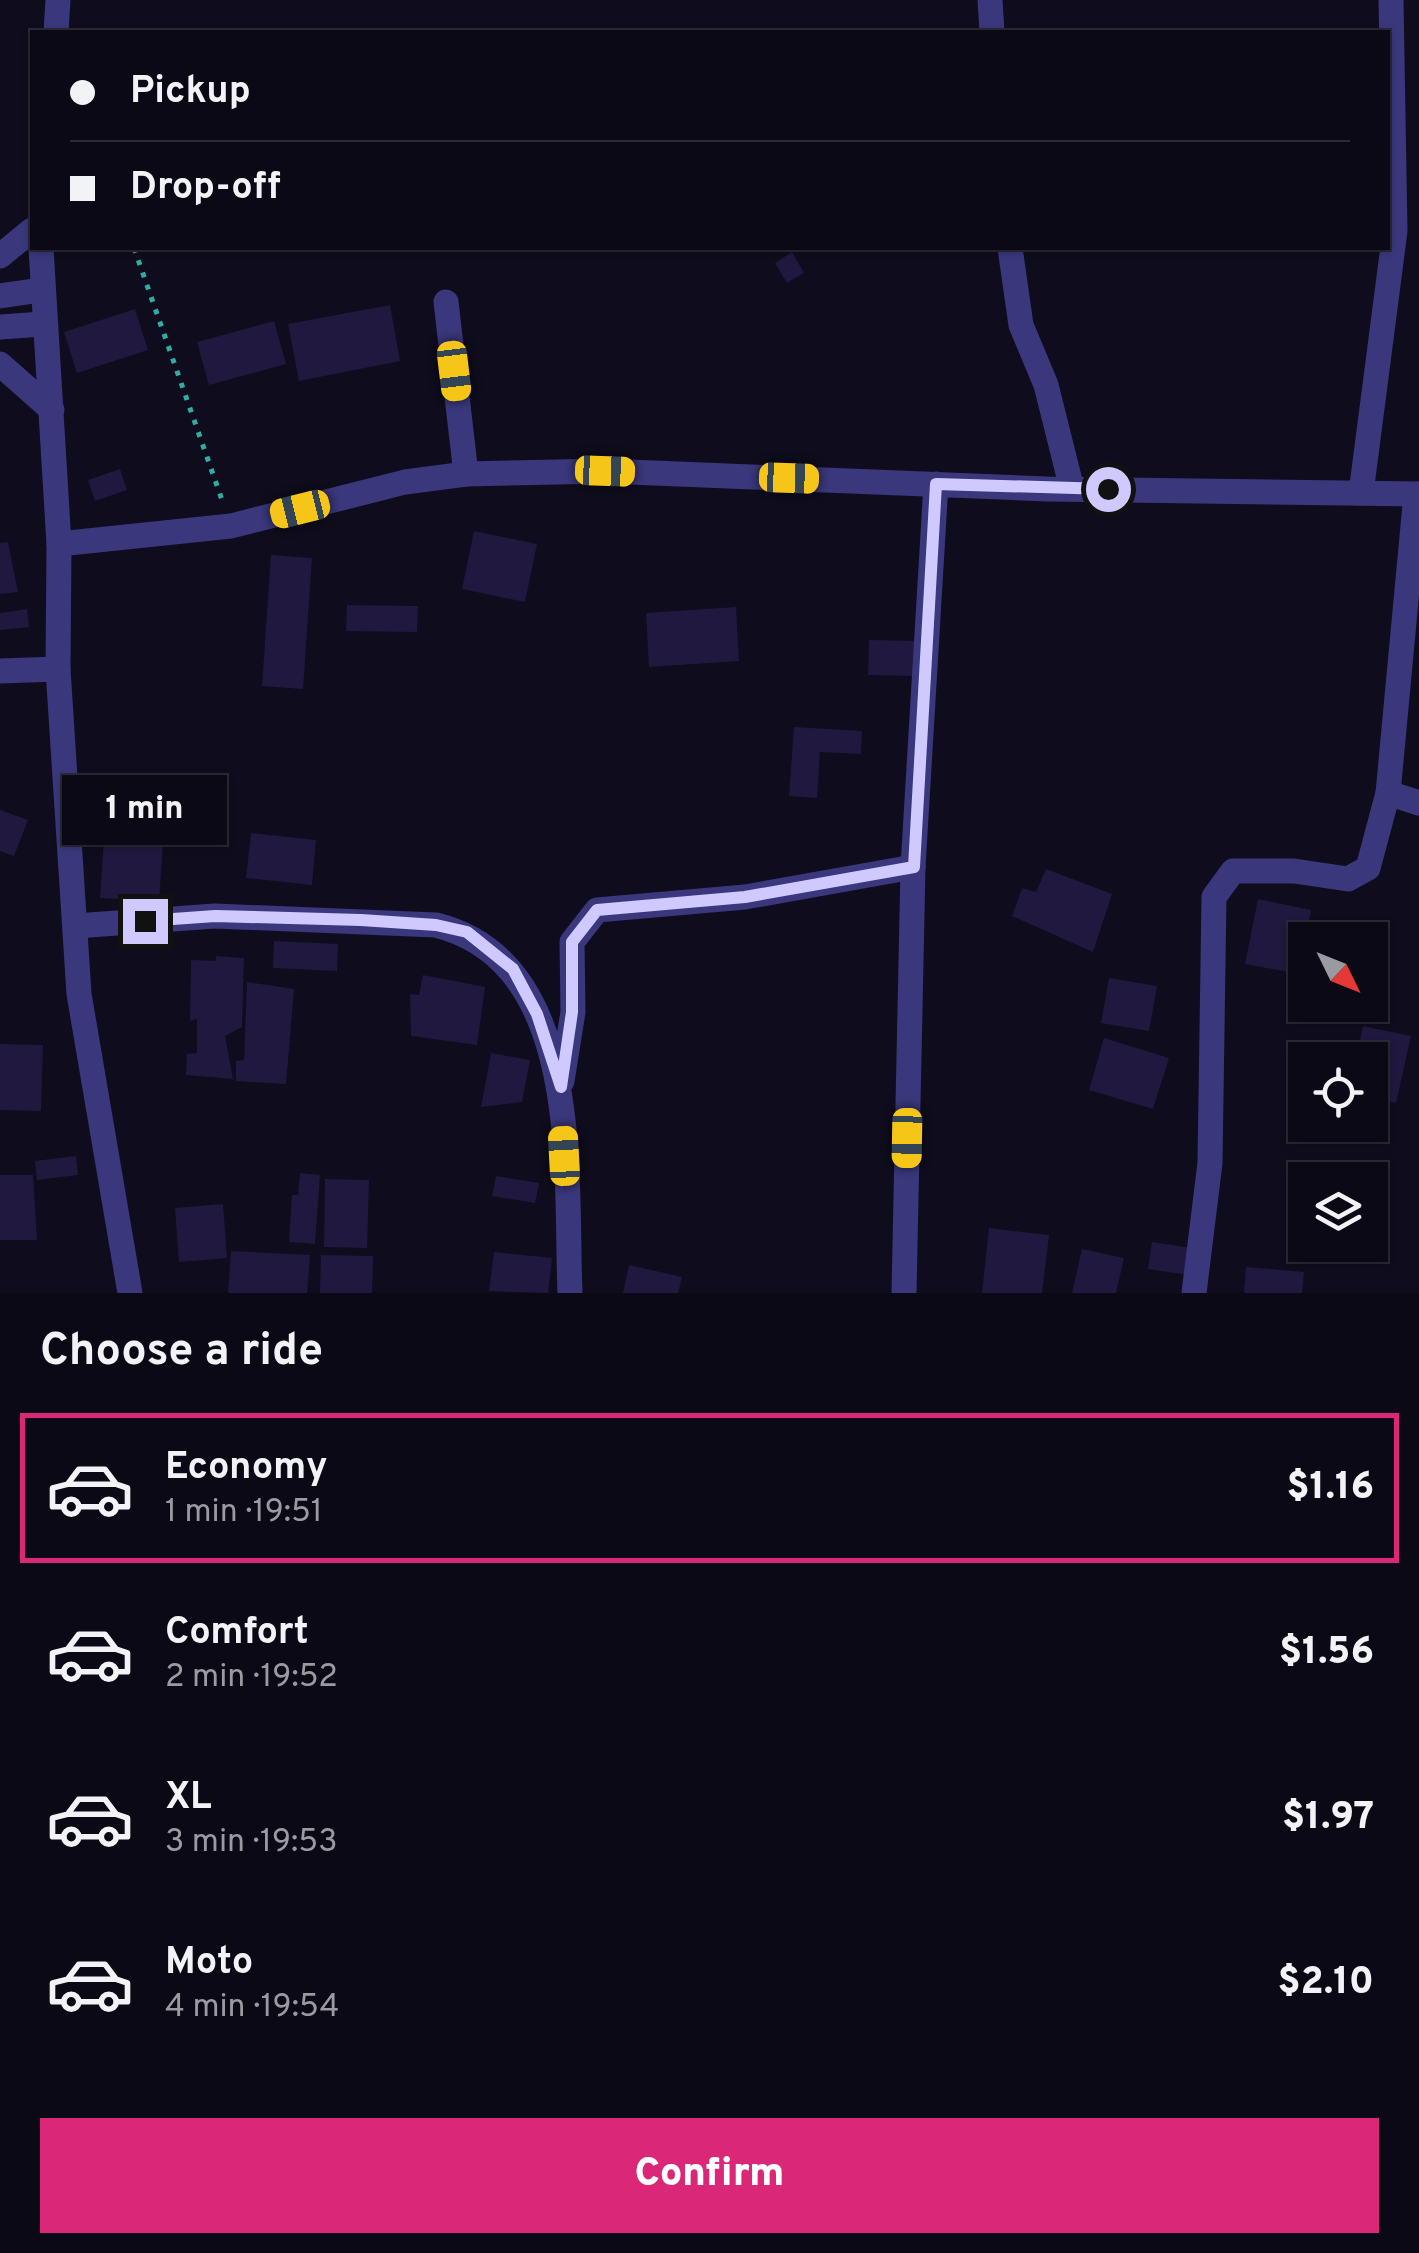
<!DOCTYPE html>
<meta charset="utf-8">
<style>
:root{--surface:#0b0916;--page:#191723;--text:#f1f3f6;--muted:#9a9aa1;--line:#2b2a35;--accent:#db2777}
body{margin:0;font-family:Overpass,sans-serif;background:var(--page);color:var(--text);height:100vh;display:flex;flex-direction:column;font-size:38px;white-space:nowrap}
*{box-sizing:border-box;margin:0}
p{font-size:32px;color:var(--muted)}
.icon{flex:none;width:55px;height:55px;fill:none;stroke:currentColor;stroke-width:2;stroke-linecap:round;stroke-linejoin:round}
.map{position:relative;height:1293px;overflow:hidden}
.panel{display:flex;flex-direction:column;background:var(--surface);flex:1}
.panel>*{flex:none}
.hud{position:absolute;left:30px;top:30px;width:1360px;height:220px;border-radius:0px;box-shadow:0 2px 8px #0004,0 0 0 2px var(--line);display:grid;align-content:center;height:220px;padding:0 40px;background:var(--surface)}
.needle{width:65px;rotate:133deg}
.fabs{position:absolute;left:1288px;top:922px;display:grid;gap:20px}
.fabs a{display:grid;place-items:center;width:100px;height:100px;border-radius:0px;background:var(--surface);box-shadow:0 2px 8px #0004,0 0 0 2px var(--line);font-size:50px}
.end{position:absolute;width:45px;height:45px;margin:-22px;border:12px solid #cfc9fe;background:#111;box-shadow:0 0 0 5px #111}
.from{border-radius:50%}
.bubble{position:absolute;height:70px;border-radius:0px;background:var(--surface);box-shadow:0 2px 8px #0004,0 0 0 2px var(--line);font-size:32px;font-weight:800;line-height:70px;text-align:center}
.car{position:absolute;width:30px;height:60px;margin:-30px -15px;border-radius:12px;box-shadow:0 0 8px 2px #0007;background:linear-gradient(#f5c518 24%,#345 0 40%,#f5c518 0 76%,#345 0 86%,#f5c518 0)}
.hud b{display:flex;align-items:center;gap:35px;height:95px;font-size:38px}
.hud b+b{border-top:2px solid var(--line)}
.hud i{width:25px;height:25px;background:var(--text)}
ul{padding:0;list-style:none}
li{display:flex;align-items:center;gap:30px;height:150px;margin:0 20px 15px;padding:0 20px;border:5px solid transparent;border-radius:0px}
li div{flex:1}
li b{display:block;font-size:38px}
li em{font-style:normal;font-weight:800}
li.active{border-color:var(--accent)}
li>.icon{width:90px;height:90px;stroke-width:1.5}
h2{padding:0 40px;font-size:45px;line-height:120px}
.action{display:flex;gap:20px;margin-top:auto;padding:20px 40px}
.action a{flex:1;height:115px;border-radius:0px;background:var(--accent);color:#fff;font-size:40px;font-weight:800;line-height:115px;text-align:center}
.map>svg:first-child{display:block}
.building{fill:#20183e}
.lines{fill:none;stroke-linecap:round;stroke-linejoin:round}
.path{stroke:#2eada5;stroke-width:5;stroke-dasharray:5 8;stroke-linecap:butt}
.minor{stroke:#3a377c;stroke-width:25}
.route{stroke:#cfc9fe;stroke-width:12}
</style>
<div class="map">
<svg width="1419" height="1293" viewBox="0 0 1419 1293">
<rect width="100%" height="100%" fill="#0f0c1d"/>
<!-- building -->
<g class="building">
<polygon points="792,252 804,273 787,283 775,263"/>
<polygon points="390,305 400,361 299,381 288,324"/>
<polygon points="135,309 148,350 77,373 64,332"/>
<polygon points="274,321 286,364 209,385 197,342"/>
<polygon points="120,469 127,490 95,501 88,480"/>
<polygon points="474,531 537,544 525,602 462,589"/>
<polygon points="8,542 18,592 0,594 0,543"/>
<polygon points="271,555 312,558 303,689 262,686"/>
<polygon points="347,605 418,606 417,632 346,631"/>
<polygon points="736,607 739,661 649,667 646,613"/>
<polygon points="27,609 29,627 0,630 0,613"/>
<polygon points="869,640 916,641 915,676 868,675"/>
<polygon points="794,727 862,731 861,754 820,752 817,798 789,796"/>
<polygon points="90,792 149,795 148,815 88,812"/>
<polygon points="0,810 28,820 14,856 0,851"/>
<polygon points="251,833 316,840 312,885 246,878"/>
<polygon points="104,839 163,843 159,901 100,898"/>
<polygon points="1046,869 1112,894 1093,952 1012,916 1022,888 1036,892"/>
<polygon points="1258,899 1311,910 1308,928 1323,931 1321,940 1305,940 1305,975 1245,964"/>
<polygon points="274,941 338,944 337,971 273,968"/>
<polygon points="216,956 244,958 242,1027 225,1036 233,1079 186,1075 187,1054 197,1053 197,1019 190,1021 191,960 216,961"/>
<polygon points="423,975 485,987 477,1045 411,1036 410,994 419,995"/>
<polygon points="1109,978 1157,986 1149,1031 1101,1023"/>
<polygon points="247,982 294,989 286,1084 236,1081 236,1061 244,1060"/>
<polygon points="1363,1026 1411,1036 1396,1103 1370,1098 1370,1060 1356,1060"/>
<polygon points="1104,1038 1169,1058 1153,1109 1089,1090"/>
<polygon points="0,1044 43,1045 41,1111 0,1110"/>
<polygon points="491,1053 530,1060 522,1102 481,1107"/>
<polygon points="76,1156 78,1175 37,1180 35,1161"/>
<polygon points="300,1173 320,1175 315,1244 289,1242 292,1195 298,1195"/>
<polygon points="0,1175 33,1175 37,1240 0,1240"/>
<polygon points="496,1176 539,1183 535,1203 492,1196"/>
<polygon points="325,1179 369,1180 367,1248 324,1247"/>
<polygon points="223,1204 227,1258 179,1262 175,1208"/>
<polygon points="989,1228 1049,1235 1042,1293 982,1293"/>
<polygon points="1152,1242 1192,1248 1188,1275 1148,1269"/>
<polygon points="1082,1249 1124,1258 1116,1293 1072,1293"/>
<polygon points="231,1251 310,1255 307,1293 228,1293"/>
<polygon points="494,1252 552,1258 548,1293 489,1291"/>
<polygon points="321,1255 373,1256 372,1293 320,1293"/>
<polygon points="629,1265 682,1277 678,1293 623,1293"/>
<polygon points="1246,1267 1304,1272 1302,1293 1244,1293"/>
</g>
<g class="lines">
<!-- path -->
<polyline class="path" points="134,248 222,500"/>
<!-- minor -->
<g class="minor">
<polyline points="990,0 992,32"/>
<polyline points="56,32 58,0"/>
<polyline points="41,248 59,544 58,669 79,994 130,1293"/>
<polyline points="1010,248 1021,325 1046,385 1072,489"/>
<polyline points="0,256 32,230"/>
<polyline points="0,296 41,290"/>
<polyline points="446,302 466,474"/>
<polyline points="0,327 43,324"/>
<polyline points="0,364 52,410"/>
<polyline points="1361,493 1395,231 1391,0"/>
<polyline points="59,544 231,526 405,482 466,474 605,471 1047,489 1419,494"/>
<polyline points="0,671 58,669"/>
<polyline points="1388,793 1419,803"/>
<path d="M75,926L215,916L436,925C584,962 565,1174 570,1293"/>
<polyline points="562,1081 573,1012 572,942 597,910 745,897 913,867"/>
<polyline points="904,1293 913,867 936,484"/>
<polyline points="1194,1293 1210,1163 1214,897 1233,871 1294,871 1348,879 1368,868 1388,793 1416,494"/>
</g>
</g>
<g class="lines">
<!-- route -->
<polyline class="route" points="145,921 215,916 361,920 436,925 467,932 513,969 537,1014 561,1087 572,1012 572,942 597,910 745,897 914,867 936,484 1108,489"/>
</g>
</svg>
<div class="fabs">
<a><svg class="needle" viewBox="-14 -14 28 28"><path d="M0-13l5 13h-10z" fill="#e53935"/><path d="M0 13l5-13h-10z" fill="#9a9aa1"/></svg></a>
<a><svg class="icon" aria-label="locate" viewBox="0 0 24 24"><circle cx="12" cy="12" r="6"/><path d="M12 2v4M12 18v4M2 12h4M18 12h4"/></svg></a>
<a><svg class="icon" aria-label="layers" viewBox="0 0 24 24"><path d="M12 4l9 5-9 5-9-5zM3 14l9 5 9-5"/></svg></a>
</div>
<i class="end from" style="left:1108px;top:489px"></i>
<i class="end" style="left:145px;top:921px"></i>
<div class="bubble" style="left:62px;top:775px;width:165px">1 min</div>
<i class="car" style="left:454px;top:371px;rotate:173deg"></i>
<i class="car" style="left:605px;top:471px;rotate:92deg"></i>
<i class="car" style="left:789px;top:478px;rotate:92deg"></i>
<i class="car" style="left:300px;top:509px;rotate:256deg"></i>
<i class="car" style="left:907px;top:1138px;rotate:181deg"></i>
<i class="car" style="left:564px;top:1156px;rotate:357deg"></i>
<div class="hud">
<b><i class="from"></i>Pickup</b>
<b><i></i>Drop-off</b>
</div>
</div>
<section class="panel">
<h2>Choose a ride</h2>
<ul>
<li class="active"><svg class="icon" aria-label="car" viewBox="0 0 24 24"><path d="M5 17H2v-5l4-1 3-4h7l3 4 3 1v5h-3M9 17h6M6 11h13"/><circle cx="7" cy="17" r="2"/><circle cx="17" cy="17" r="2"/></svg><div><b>Economy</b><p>1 min · 19:51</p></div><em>$1.16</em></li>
<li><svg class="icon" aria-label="car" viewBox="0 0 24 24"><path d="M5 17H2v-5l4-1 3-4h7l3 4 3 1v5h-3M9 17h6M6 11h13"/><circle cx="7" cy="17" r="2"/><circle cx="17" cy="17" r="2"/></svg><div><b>Comfort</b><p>2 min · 19:52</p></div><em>$1.56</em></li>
<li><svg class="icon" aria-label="car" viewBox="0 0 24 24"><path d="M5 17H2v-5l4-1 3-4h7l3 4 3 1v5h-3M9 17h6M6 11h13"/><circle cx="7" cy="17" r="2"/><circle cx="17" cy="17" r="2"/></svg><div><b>XL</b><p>3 min · 19:53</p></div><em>$1.97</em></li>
<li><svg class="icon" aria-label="car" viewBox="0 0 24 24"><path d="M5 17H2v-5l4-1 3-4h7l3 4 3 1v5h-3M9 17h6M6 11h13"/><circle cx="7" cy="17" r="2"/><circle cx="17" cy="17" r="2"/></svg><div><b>Moto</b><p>4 min · 19:54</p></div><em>$2.10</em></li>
</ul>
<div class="action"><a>Confirm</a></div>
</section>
